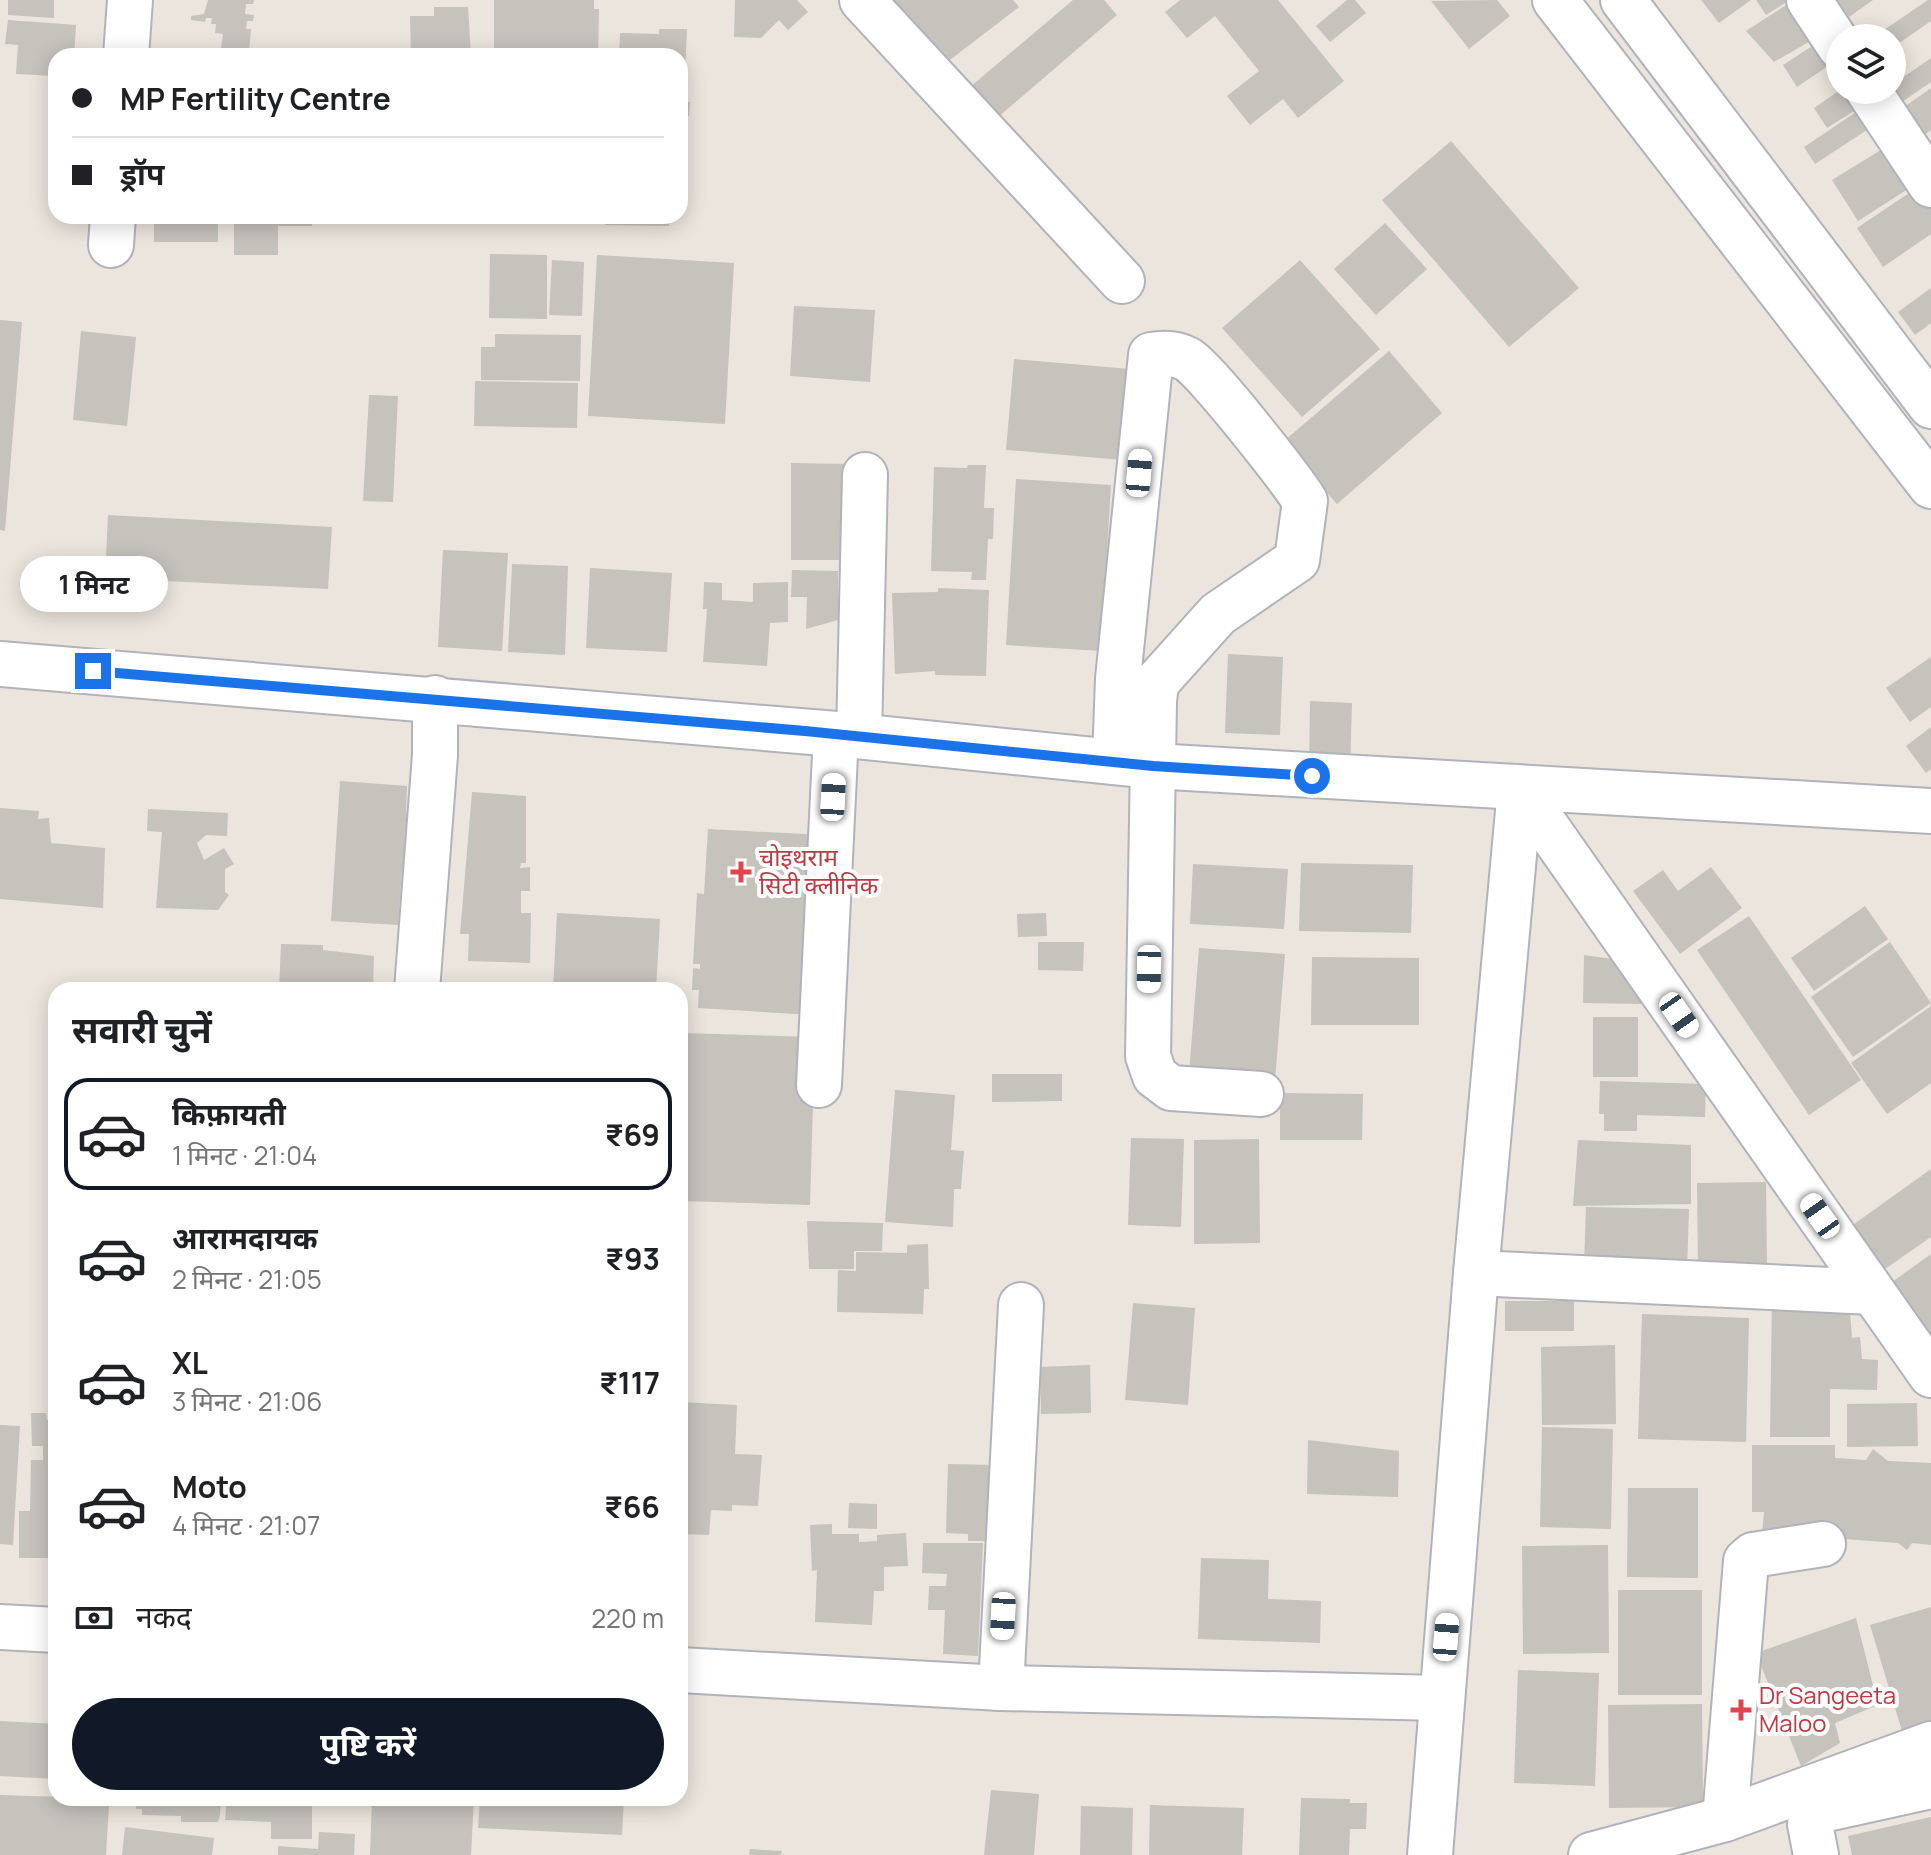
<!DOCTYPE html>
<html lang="hi">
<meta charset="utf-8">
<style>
:root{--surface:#fff;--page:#f2f2f2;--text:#202124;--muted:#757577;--line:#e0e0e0;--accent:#111827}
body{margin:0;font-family:Manrope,"Noto Sans Devanagari",sans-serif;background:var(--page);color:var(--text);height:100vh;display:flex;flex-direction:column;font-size:30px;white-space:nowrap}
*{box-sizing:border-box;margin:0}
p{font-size:26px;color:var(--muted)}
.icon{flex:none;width:44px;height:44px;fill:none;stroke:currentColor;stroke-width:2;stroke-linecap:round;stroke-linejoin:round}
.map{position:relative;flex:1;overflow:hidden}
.sheet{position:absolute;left:48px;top:982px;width:640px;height:824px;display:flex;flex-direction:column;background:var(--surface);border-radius:24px;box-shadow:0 4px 20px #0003}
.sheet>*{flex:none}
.guide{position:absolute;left:48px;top:48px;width:640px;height:176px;border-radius:24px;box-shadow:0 4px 20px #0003;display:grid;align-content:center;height:176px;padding:0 24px;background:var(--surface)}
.buttons{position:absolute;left:1826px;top:24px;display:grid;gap:16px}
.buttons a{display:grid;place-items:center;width:80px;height:80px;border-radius:50%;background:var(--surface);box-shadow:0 4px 20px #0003;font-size:40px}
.end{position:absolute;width:36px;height:36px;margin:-18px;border:10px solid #1a73e8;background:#fff;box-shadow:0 0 0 4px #fff}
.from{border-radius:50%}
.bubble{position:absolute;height:56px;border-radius:28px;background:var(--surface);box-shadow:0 4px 20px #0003;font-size:26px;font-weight:700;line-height:56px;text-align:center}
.car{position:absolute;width:24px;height:48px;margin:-24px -12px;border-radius:10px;box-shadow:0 0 6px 2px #0007;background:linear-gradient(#fff 24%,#345 0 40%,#fff 0 76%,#345 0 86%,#fff 0)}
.guide b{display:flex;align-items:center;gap:28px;height:76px;font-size:30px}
.guide b+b{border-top:2px solid var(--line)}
.guide i{width:20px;height:20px;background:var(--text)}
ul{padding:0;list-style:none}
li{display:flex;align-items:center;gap:24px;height:112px;margin:0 16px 12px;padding:0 8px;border:4px solid transparent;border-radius:24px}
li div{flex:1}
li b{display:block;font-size:30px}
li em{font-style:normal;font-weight:700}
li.current{border-color:var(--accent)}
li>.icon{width:72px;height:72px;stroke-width:1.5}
h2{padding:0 24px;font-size:36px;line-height:96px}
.pay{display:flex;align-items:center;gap:20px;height:88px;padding:0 24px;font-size:30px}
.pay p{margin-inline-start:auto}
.action{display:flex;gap:16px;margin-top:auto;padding:16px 24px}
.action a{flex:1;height:92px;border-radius:48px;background:var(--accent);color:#fff;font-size:32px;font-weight:700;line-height:92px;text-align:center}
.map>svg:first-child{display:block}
.building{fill:#c6c2bc}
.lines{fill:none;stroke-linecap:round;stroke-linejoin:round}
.minor-casing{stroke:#b0b3bc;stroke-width:48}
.minor{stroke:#fff;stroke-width:44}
.route{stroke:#1a73e8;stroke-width:10}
.health-dot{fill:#e0444e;stroke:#fff;stroke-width:3}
.labels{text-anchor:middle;stroke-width:8;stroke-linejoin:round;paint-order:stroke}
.health-label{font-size:24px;fill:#be3a42;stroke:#fff;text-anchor:start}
</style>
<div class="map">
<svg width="1931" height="1855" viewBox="0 0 1931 1855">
<rect width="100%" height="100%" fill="#ebe5dd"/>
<!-- building -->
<g class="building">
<polygon points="8,0 54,0 54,18 8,15"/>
<polygon points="208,0 254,0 253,4 246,4 245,14 254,15 253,21 247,21 246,29 251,29 249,52 221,49 223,34 215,33 216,24 211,24 212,18 206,18 205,22 191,20 191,16 204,14"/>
<polygon points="494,0 594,0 594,9 599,9 598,56 494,56"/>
<polygon points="735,0 797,0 808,12 788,30 779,20 761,38 734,37"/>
<polygon points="891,0 1013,0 1019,7 942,66"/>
<polygon points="1073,0 1104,0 1117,15 997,118 970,87"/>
<polygon points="1180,0 1278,0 1344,81 1298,118 1283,99 1250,125 1227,96 1259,71 1215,16 1187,38 1165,12"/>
<polygon points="1347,0 1355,0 1366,13 1330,42 1316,26"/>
<polygon points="1497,0 1510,16 1469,49 1431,1"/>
<polygon points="1701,0 1751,0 1719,23"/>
<polygon points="1756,0 1790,0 1766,15"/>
<polygon points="1794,0 1826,32 1774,62 1746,31"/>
<polygon points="1837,0 1873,0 1849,17"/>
<polygon points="1928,0 1931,0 1931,21 1892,48 1892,38 1872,38"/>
<polygon points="434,7 468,7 471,56 411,56 410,16 434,16"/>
<polygon points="8,20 76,25 74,56 56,56 56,76 16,74 18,45 5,44"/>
<polygon points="659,29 687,29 684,94 680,94 680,56 619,56 620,33 659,34"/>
<polygon points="1829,35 1840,58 1797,87 1783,65"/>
<polygon points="1931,58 1931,82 1896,106 1892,85"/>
<polygon points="1931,88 1931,130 1920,138 1900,110"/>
<polygon points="1840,90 1854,111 1827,128 1814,108"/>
<polygon points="680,102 690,102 689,116 680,116"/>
<polygon points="1865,106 1876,124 1815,164 1804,147"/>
<polygon points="1897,140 1922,180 1858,221 1832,180"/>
<polygon points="1451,141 1579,288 1509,347 1382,200"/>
<polygon points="1921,185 1931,200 1931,234 1883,267 1857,228"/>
<rect x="154" y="216" width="64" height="26"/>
<polygon points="234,216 312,216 312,226 278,226 278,255 234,255"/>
<polygon points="606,216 670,216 669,226 605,225"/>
<polygon points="1385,223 1427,269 1376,315 1334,269"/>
<polygon points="490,254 547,255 547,319 489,318"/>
<polygon points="597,255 734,263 725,424 588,416"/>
<polygon points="552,260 584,262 582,316 549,315"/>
<polygon points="1300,260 1380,349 1302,417 1222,328"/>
<polygon points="1931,288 1931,323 1915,335 1898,312"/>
<polygon points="794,306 875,310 870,382 790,376"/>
<polygon points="0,320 22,322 5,531 0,530"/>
<polygon points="81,331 136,337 127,426 73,420"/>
<polygon points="495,334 581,335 580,381 481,380 481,347 495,347"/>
<polygon points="1389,351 1442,413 1337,504 1283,442"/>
<polygon points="1014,359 1130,369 1122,460 1006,450"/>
<polygon points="475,381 578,383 577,428 474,426"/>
<polygon points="369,395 398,396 393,502 363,501"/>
<polygon points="791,463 848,464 848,560 791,560"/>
<polygon points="968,465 986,465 984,508 994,508 993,539 988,539 986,580 971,580 972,572 931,571 934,467 967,468"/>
<polygon points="1016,479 1111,485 1101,651 1006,645"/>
<polygon points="108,515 332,527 328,589 105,578"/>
<polygon points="443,550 508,553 502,651 438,647"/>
<polygon points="512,564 568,566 565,655 508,652"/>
<polygon points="590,568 672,573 667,652 586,648"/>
<polygon points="792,570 838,571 838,620 806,629 807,597 791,597"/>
<polygon points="704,582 722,583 722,600 753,602 753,583 788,582 788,622 770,623 767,666 703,662 707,609 703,609"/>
<polygon points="938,588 989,590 986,676 935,675 935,671 895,674 892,593 938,592"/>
<polygon points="1228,654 1283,657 1280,735 1225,733"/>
<polygon points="1931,657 1931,707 1910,722 1886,688"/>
<polygon points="1310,701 1352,703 1350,772 1309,771"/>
<polygon points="1931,727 1931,769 1926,773 1906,746"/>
<polygon points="340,781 407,786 406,812 415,813 409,870 402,869 398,925 331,921"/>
<polygon points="472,792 526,796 526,863 521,863 520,868 530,867 530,891 521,891 521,913 531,913 530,963 468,961 469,934 460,934"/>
<polygon points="0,808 39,811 38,819 49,818 51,843 105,848 103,908 0,899"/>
<polygon points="148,809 228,813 227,836 206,835 197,843 204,860 224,848 234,864 225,869 225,892 229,895 218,910 156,908 162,832 147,831"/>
<polygon points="708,829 824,835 813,1015 698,1008 699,990 692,990 693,968 700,969 700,964 693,964 697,893 704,894"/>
<polygon points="1301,863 1413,865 1411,933 1299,931"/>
<polygon points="1193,864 1288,869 1284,929 1190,924"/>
<polygon points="1711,867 1742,908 1680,954 1633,891 1663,870 1678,891"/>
<polygon points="1865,906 1888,939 1814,991 1791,958"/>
<polygon points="557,913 660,919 656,990 553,990"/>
<polygon points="1046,913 1047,936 1018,937 1017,914"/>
<polygon points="1749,916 1861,1080 1809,1115 1697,950"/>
<polygon points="1038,942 1084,942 1083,971 1038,970"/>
<polygon points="1890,942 1931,1003 1853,1057 1811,997"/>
<polygon points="281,944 323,945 323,950 374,956 373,990 279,990"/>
<polygon points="1199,948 1285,954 1275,1081 1189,1074"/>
<polygon points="1584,955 1634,962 1641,1004 1583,1003"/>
<polygon points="1312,957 1419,958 1419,1025 1311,1025"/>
<polygon points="1931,1006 1931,1083 1887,1114 1851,1063"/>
<rect x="1593" y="1017" width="45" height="60"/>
<polygon points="684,1033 815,1037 810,1205 680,1201"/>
<polygon points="992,1074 1062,1074 1062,1101 992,1102"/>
<polygon points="1600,1081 1706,1084 1705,1117 1637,1115 1637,1131 1604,1131 1604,1114 1599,1114"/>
<polygon points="895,1090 955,1095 951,1150 964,1151 961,1189 954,1189 953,1227 885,1222"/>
<polygon points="1280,1093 1363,1094 1362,1140 1280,1140"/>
<polygon points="1131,1138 1184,1139 1181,1227 1128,1225"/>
<polygon points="1259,1139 1260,1243 1194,1244 1194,1140"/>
<polygon points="1578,1140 1691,1145 1691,1204 1573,1206"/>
<polygon points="1931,1169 1931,1237 1875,1276 1843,1232"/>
<polygon points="1766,1182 1767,1267 1698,1268 1697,1183"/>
<polygon points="1586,1207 1689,1209 1687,1271 1584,1267"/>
<polygon points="807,1221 883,1223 882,1251 854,1251 854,1269 809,1269"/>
<polygon points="928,1244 929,1289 924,1289 923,1314 837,1312 838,1270 856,1271 856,1252 907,1253 907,1245"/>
<polygon points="1931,1254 1931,1334 1919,1342 1881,1290"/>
<polygon points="1772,1296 1832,1298 1831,1313 1850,1312 1852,1338 1860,1337 1862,1359 1878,1360 1877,1390 1830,1389 1830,1437 1770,1437"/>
<rect x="1505" y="1301" width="69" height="30"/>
<polygon points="1133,1303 1195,1308 1188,1405 1125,1400"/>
<polygon points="1642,1314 1749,1318 1746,1442 1638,1439"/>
<polygon points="1615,1345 1616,1424 1542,1425 1541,1347"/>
<polygon points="1090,1365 1091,1413 1041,1414 1040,1367"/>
<polygon points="680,1402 737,1405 735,1454 762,1455 758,1506 732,1505 732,1511 711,1510 709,1535 680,1534"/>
<polygon points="1917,1403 1918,1446 1847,1447 1847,1404"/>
<polygon points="31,1413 46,1413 47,1420 56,1420 56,1558 19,1558 19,1511 30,1511 31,1460 43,1460 43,1446 32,1446"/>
<polygon points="0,1425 20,1426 13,1545 0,1544"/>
<polygon points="1542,1427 1613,1429 1611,1529 1540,1527"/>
<polygon points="1308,1440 1399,1451 1398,1497 1307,1494"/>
<polygon points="1752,1445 1835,1445 1835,1458 1866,1460 1873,1449 1888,1461 1931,1463 1931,1545 1912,1543 1907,1550 1898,1543 1762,1533 1764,1512 1752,1512"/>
<polygon points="948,1464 992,1465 988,1541 968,1541 968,1534 946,1533"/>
<polygon points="1628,1488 1698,1488 1698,1578 1627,1577"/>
<polygon points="849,1503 877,1504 877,1529 848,1528"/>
<polygon points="832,1524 832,1534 859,1534 859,1542 877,1541 877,1535 906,1533 908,1566 884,1567 884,1591 874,1591 872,1625 815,1622 817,1570 812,1571 810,1525"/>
<polygon points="923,1543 983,1543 978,1656 943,1654 945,1610 928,1610 929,1586 946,1586 947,1574 922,1573"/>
<polygon points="1608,1545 1609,1653 1523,1654 1522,1546"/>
<polygon points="1201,1558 1269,1560 1268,1599 1321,1601 1320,1643 1198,1639"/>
<rect x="1618" y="1590" width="84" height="105"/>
<polygon points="1931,1607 1931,1723 1902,1731 1870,1625"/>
<polygon points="1856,1618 1878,1705 1835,1723 1840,1743 1801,1766 1756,1653"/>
<polygon points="1518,1670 1599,1673 1595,1786 1514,1783"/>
<polygon points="1702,1704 1703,1807 1609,1808 1608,1705"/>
<polygon points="0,1721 56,1724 56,1779 0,1776"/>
<polygon points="991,1790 1039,1794 1034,1855 984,1855"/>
<polygon points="0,1795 93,1798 93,1805 109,1806 106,1855 0,1855"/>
<polygon points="99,1798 221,1798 220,1816 218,1822 181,1822 181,1816 142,1815 142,1809 136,1809 136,1803 99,1802"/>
<polygon points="227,1798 312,1802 312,1839 271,1839 271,1822 225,1820"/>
<polygon points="372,1798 474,1798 471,1855 370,1855"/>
<polygon points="480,1798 624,1798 622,1835 478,1828"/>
<polygon points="1301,1798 1350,1799 1350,1803 1367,1803 1366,1829 1350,1829 1349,1855 1299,1855"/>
<polygon points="1150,1805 1244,1808 1242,1855 1149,1855"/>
<polygon points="1081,1806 1133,1808 1132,1855 1080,1855"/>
<polygon points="1931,1817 1931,1855 1852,1855 1848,1836"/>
<polygon points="125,1827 214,1838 212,1855 122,1855"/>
<polygon points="319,1832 355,1834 354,1855 278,1855 278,1846 318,1849"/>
<polygon points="750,1849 782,1851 781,1855 749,1855"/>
</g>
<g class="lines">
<!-- minor casing -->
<g class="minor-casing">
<g id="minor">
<polyline points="862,0 1122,281"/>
<polyline points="1555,0 1931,486"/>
<polyline points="1623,0 1931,406"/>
<polyline points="1809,0 1840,47"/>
<polyline points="126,56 130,0"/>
<polyline points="1868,90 1931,185"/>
<polyline points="111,245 113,216"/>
<polyline points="0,664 836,734 1153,766 1931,811"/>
<polyline points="859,736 865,475"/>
<path d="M1115,760L1118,679L1151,355C1162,353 1176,353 1187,359C1204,367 1291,479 1305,501L1297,560L1218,614L1156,683L1154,701L1148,1056L1155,1076L1171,1088L1261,1094"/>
<polyline points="1520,789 1931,1375"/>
<polyline points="417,990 435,755 435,698"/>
<polyline points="819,1085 836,734"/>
<polyline points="1476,1273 1872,1292"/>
<polyline points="0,1627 56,1630"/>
<polyline points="680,1670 1001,1688 1441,1698"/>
<polyline points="1001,1688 1021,1305"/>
<polyline points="1725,1819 1746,1561 1753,1555 1823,1544"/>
<polyline points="1430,1855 1476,1273 1520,789"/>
<polyline points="1591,1855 1725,1819 1931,1744"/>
<polyline points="1816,1855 1810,1824 1813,1815 1822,1810 1931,1786"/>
</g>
</g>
<!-- minor -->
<use href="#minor" class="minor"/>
</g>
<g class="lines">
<!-- route -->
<polyline class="route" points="93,671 805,731 1153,766 1312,776"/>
</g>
<!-- markers -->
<g class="health-dot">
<path d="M737 860h8v8h8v8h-8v8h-8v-8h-8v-8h8z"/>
<path d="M1737 1698h8v8h8v8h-8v8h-8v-8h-8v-8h8z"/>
</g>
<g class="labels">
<!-- health labels -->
<g class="health-label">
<text x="759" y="866">चोइथराम<tspan x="759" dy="28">सिटी क्लीनिक</tspan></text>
<text x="1759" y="1704">Dr Sangeeta<tspan x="1759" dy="28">Maloo</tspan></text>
</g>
</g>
</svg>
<div class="buttons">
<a><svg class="icon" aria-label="layers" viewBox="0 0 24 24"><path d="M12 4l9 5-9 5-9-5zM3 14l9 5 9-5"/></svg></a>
</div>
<i class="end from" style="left:1312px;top:776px"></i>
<i class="end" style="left:93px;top:671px"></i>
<div class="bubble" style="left:20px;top:556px;width:148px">1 मिनट</div>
<i class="car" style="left:1139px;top:473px;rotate:5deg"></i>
<i class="car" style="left:833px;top:797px;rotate:3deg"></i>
<i class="car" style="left:1149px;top:969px;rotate:181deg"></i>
<i class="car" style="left:1679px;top:1015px;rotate:145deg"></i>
<i class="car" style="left:1820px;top:1216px;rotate:325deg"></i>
<i class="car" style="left:1003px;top:1616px;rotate:183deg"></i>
<i class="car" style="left:1446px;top:1637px;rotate:5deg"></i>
<div class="guide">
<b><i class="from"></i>MP Fertility Centre</b>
<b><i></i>ड्रॉप</b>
</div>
<section class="sheet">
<h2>सवारी चुनें</h2>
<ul>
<li class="current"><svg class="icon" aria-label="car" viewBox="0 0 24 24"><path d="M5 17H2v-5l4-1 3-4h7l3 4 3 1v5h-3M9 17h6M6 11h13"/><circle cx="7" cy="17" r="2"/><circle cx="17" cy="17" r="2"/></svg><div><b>किफ़ायती</b><p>1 मिनट · 21:04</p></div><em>₹69</em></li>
<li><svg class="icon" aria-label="car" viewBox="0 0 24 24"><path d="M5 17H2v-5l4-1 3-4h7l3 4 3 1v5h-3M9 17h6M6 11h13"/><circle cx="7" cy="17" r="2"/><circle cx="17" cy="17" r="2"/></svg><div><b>आरामदायक</b><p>2 मिनट · 21:05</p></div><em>₹93</em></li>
<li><svg class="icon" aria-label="car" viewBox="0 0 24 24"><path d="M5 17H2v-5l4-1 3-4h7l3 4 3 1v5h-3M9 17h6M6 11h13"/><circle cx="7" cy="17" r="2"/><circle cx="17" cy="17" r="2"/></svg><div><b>XL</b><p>3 मिनट · 21:06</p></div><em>₹117</em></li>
<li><svg class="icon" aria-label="car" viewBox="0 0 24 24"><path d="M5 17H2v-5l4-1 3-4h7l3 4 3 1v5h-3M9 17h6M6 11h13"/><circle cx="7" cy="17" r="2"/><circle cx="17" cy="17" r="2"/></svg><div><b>Moto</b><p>4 मिनट · 21:07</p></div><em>₹66</em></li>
</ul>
<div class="pay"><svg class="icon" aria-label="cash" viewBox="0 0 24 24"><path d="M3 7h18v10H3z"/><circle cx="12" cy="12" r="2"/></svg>नकद<p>220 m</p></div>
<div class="action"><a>पुष्टि करें</a></div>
</section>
</div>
